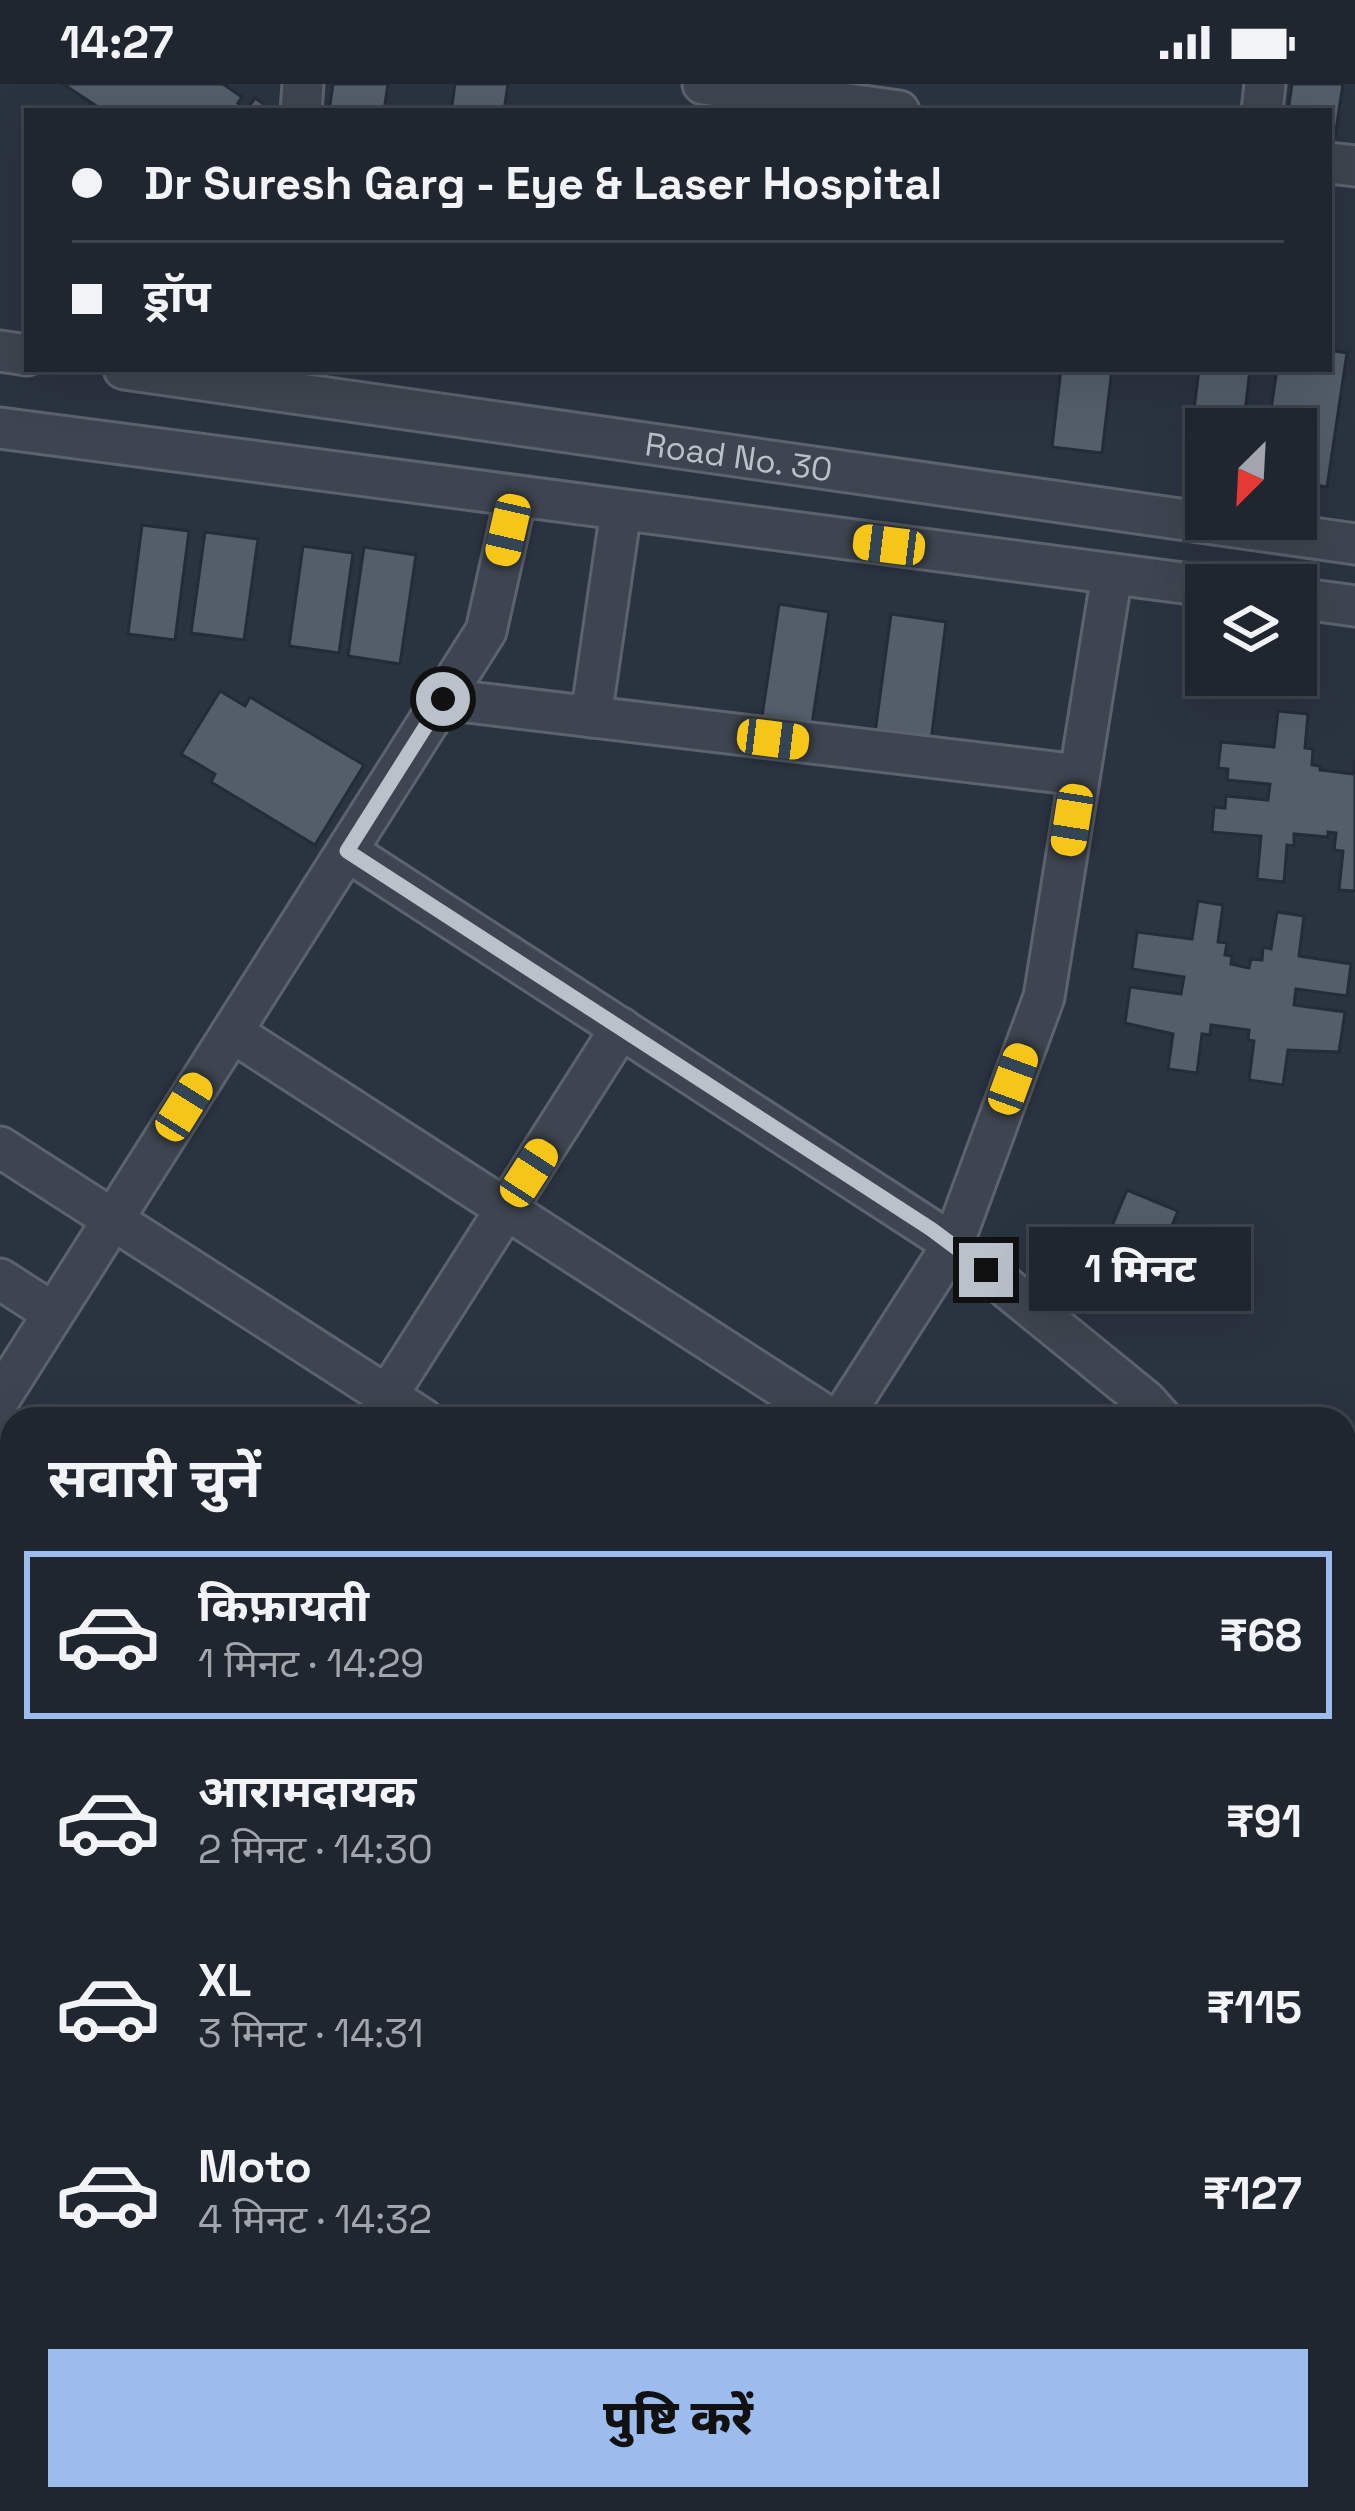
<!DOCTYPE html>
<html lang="hi">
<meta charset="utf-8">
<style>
:root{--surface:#202630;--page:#282e38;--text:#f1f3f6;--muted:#a2a5ab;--line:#3d434c;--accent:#9cbcee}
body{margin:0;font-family:"Space Grotesk","Noto Sans Devanagari",sans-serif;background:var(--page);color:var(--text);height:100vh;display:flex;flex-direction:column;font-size:45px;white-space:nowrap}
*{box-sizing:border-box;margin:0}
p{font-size:39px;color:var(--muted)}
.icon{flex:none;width:66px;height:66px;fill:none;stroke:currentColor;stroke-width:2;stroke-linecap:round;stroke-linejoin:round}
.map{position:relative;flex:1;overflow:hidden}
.panel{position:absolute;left:0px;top:1323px;width:1356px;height:1104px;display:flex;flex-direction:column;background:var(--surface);border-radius:36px 36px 0 0;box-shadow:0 12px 48px #0002,0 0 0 3px var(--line)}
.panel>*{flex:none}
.top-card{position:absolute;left:24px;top:24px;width:1308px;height:264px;border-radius:0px;box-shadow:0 12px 48px #0002,0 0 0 3px var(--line);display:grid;align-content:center;height:264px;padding:0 48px;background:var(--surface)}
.needle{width:78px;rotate:204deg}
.fabs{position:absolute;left:1185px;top:324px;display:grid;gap:24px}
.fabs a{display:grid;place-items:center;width:132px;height:132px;border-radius:0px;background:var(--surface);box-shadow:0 12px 48px #0002,0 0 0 3px var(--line);font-size:60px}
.end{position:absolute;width:54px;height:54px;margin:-27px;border:15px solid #bac1ca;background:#111;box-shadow:0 0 0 6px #111}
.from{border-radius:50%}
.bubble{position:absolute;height:84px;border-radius:0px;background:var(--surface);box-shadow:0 12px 48px #0002,0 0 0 3px var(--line);font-size:39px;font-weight:800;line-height:84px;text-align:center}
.car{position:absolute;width:36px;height:72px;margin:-36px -18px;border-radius:15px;box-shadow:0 0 9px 3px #0007;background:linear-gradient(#f5c518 24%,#345 0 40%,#f5c518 0 76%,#345 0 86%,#f5c518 0)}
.top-card b{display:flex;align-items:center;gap:42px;height:114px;font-size:45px}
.top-card b+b{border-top:3px solid var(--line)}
.top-card i{width:30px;height:30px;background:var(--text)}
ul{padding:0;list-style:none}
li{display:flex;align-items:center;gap:36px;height:168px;margin:0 24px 18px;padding:0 24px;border:6px solid transparent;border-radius:0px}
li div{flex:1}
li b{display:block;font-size:45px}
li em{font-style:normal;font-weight:800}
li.on{border-color:var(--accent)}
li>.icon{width:108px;height:108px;stroke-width:1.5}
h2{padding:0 48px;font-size:54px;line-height:144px}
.cta{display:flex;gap:24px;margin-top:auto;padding:24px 48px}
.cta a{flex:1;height:138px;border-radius:0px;background:var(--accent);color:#111;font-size:48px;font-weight:800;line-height:138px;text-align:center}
.status{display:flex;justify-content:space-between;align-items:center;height:84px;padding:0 60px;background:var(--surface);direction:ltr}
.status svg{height:33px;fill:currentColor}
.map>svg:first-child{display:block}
.medical{fill:#393845}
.green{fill:#2d4142}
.building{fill:#535e6a;stroke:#242c37;stroke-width:3}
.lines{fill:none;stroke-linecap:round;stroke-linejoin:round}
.minor-casing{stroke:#5b636d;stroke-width:45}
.minor{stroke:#3e4550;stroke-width:39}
.route{stroke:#bac1ca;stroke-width:15}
.labels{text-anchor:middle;stroke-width:10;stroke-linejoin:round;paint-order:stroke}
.street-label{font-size:33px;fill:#bac1ca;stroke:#222a35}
</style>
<div class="status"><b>14:27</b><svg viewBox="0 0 49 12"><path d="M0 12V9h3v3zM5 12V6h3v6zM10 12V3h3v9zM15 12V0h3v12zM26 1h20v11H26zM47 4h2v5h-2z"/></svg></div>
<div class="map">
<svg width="1355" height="2427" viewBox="0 0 1355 2427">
<rect width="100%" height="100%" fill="#2a3340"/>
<!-- medical -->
<polygon class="medical" points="0,1870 12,1877 12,2415 96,2415 88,2427 0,2427"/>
<!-- green -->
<polygon class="green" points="212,2415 693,2415 711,2427 204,2427"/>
<!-- building -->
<g class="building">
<polygon points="63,0 223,0 242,13 238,19 247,25 255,14 274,27 104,27"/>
<polygon points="333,0 388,0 384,27 329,27"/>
<polygon points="455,0 508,0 504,27 451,27"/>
<polygon points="1292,0 1343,0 1335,53 1329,53 1329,27 1288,27"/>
<polygon points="1329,266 1347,269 1327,403 1296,398 1296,345 1268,345 1277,285 1329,285"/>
<polygon points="1061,285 1112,285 1102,369 1052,363"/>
<polygon points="1199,285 1250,285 1243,345 1206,345 1206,391 1186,389"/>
<polygon points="142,441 189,447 175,556 128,550"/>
<polygon points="205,448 258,455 244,556 191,549"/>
<polygon points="303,462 353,469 339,569 289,562"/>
<polygon points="364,463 416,471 400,580 348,572"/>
<polygon points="779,520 829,528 812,640 762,632"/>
<polygon points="891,530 946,538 931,657 875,649"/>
<polygon points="220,607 245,622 250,613 364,681 315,761 211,698 215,690 181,670"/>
<polygon points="1278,627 1308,630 1305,664 1313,665 1312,681 1320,682 1320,686 1354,690 1355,676 1355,807 1339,806 1343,767 1334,766 1336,749 1328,748 1328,753 1294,750 1294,762 1287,761 1284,798 1257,795 1261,752 1212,748 1214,723 1225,724 1226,712 1268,716 1270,700 1227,696 1228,685 1218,684 1221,658 1274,663"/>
<polygon points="1198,817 1223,821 1218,858 1227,859 1225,871 1232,872 1231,880 1249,884 1251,875 1262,876 1263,863 1271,865 1277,828 1304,832 1299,872 1351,880 1347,912 1296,905 1294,921 1345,928 1339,968 1288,966 1283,1001 1249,996 1254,957 1248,956 1249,946 1211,941 1210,951 1202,950 1197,989 1168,985 1173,950 1125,939 1130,903 1181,910 1184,893 1132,885 1137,848 1192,855"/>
<polygon points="1127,1106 1178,1127 1143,1212 1092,1190"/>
<polygon points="1344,1682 1355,1689 1355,1799 1344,1792"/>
<polygon points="1344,1813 1355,1820 1355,1878 1349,1888 1355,1891 1355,1920 1344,1938"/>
<polygon points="0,1992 12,1999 12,2220 0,2239"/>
<polygon points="1344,2102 1355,2104 1355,2199 1344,2198"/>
<polygon points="818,2415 907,2415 900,2425 903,2427 810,2427"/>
</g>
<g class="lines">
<!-- minor casing -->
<g class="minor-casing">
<g id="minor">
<polyline points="703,0 899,27"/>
<polyline points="301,27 303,0"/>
<polyline points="1262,27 1265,0"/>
<polyline points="1329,79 1355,82"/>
<polyline points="0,267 27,271"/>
<path id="s1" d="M124,285L1355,460"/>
<polyline points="0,344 1206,502"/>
<polyline points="1112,490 1044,913 953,1160 1146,1317 1162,1335"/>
<polyline points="1296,514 1355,522"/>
<polyline points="443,615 1079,691"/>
<polyline points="591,633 621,426"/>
<polyline points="347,767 953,1160 841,1335"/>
<polyline points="232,948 831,1335"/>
<polyline points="0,1063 423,1335"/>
<polyline points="0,1195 53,1229"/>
<polyline points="387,1312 621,944"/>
<polyline points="0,1314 486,547 516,413"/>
<polyline points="0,1341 12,1349"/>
<polyline points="1344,1525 1355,1536"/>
<polyline points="0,1590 12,1597"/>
<polyline points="1344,1677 1355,1684"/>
<polyline points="1344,1799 1355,1806"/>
<polyline points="0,1839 12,1847"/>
<polyline points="0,1920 12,1928"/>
<polyline points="1344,1951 1355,1933"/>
<polyline points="1344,2372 1355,2354"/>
<polyline points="712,2415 731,2427"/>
<polyline points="29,2427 36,2415"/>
<polyline points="136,2427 144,2415"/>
<polyline points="1050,2427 1058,2415"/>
<polyline points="1310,2427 1318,2415"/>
</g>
</g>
<!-- minor -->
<use href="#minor" class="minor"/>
</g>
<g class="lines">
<!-- route -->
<polyline class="route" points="443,615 347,767 931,1145 986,1186"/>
</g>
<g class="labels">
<!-- street labels -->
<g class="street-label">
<text dy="12" stroke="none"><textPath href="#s1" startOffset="621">Road No. 30</textPath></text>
</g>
</g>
</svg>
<div class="fabs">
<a><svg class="needle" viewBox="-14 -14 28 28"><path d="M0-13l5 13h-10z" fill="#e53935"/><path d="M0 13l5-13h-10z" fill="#a2a5ab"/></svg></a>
<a><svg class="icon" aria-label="layers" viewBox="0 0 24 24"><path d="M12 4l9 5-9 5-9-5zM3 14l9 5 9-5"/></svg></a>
</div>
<i class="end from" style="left:443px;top:615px"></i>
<i class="end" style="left:986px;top:1186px"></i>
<div class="bubble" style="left:1029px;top:1143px;width:222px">1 मिनट</div>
<i class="car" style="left:508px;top:446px;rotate:193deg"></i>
<i class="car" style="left:889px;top:461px;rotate:277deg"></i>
<i class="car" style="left:773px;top:655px;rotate:97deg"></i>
<i class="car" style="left:1072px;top:736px;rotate:189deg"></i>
<i class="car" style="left:1013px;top:995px;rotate:20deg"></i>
<i class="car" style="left:184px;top:1023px;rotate:32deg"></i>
<i class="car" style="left:529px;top:1089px;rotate:33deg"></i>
<div class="top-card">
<b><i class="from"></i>Dr Suresh Garg - Eye &amp; Laser Hospital</b>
<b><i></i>ड्रॉप</b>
</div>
<section class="panel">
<h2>सवारी चुनें</h2>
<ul>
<li class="on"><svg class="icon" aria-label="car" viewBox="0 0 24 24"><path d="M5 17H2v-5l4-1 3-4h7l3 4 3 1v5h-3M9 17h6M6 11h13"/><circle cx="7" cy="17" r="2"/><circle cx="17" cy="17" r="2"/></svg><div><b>किफ़ायती</b><p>1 मिनट · 14:29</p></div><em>₹68</em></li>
<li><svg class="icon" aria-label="car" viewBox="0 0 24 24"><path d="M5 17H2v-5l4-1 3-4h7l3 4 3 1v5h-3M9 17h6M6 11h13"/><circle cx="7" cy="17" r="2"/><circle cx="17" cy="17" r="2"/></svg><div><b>आरामदायक</b><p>2 मिनट · 14:30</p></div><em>₹91</em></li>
<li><svg class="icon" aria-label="car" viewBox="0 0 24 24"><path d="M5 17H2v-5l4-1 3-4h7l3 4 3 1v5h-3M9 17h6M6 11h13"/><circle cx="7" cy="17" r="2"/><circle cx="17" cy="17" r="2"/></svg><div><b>XL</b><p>3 मिनट · 14:31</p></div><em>₹115</em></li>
<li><svg class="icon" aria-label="car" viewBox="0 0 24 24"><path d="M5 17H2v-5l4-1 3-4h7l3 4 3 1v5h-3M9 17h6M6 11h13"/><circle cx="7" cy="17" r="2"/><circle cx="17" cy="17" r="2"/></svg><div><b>Moto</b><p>4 मिनट · 14:32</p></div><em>₹127</em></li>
</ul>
<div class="cta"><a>पुष्टि करें</a></div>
</section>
</div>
